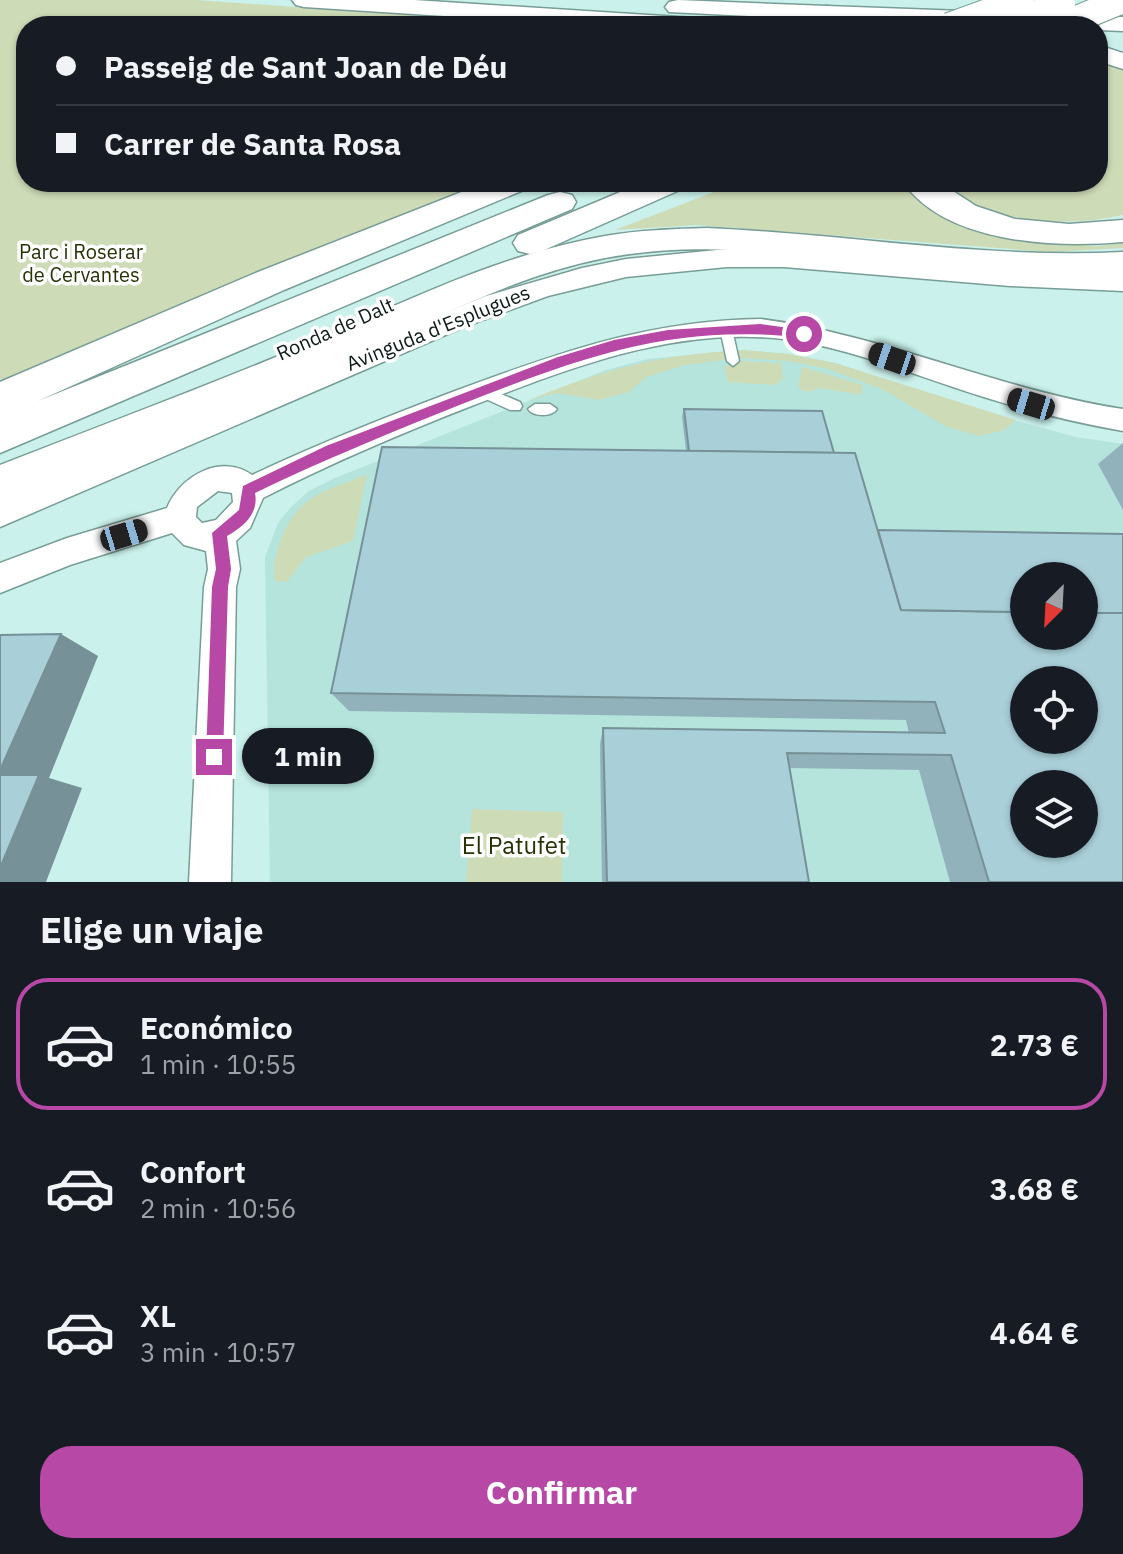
<!DOCTYPE html>
<html lang="es">
<meta charset="utf-8">
<style>
:root{--surface:#171b24;--page:#20242c;--text:#f1f3f6;--muted:#9ea1a6;--line:#363941;--accent:#b748a6}
body{margin:0;font-family:"IBM Plex Sans",sans-serif;background:var(--page);color:var(--text);height:100vh;display:flex;flex-direction:column;font-size:30px;white-space:nowrap}
*{box-sizing:border-box;margin:0}
p{font-size:26px;color:var(--muted)}
.icon{flex:none;width:44px;height:44px;fill:none;stroke:currentColor;stroke-width:2;stroke-linecap:round;stroke-linejoin:round}
.map{position:relative;height:882px;overflow:hidden}
.drawer{display:flex;flex-direction:column;background:var(--surface);flex:1}
.drawer>*{flex:none}
.guide{position:absolute;left:16px;top:16px;width:1092px;height:176px;border-radius:32px;box-shadow:0 2px 6px #0004;display:grid;align-content:center;height:176px;padding:0 40px;background:var(--surface)}
.needle{width:52px;rotate:204deg}
.fabs{position:absolute;left:1010px;top:562px;display:grid;gap:16px}
.fabs a{display:grid;place-items:center;width:88px;height:88px;border-radius:50%;background:var(--surface);box-shadow:0 2px 6px #0004;font-size:40px}
.end{position:absolute;width:36px;height:36px;margin:-18px;border:10px solid #b748a6;background:#fff;box-shadow:0 0 0 4px #fff}
.from{border-radius:50%}
.bubble{position:absolute;height:56px;border-radius:28px;background:var(--surface);box-shadow:0 2px 6px #0004;font-size:26px;font-weight:700;line-height:56px;text-align:center}
.car{position:absolute;width:24px;height:48px;margin:-24px -12px;border-radius:10px;box-shadow:0 0 6px 2px #0007;background:linear-gradient(#222 24%,#8ab4d8 0 40%,#222 0 76%,#8ab4d8 0 86%,#222 0)}
.guide b{display:flex;align-items:center;gap:28px;height:76px;font-size:30px}
.guide b+b{border-top:2px solid var(--line)}
.guide i{width:20px;height:20px;background:var(--text)}
ul{padding:0;list-style:none}
li{display:flex;align-items:center;gap:24px;height:132px;margin:0 16px 12px;padding:0 24px;border:4px solid transparent;border-radius:32px}
li div{flex:1}
li b{display:block;font-size:30px}
li em{font-style:normal;font-weight:700}
li.selected{border-color:var(--accent)}
li>.icon{width:72px;height:72px;stroke-width:1.5}
h2{padding:0 40px;font-size:36px;line-height:96px}
.primary-button{display:flex;gap:16px;margin-top:auto;padding:16px 40px}
.primary-button a{flex:1;height:92px;border-radius:32px;background:var(--accent);color:#fff;font-size:32px;font-weight:700;line-height:92px;text-align:center}
.map>svg:first-child{display:block}
.built{fill:#b4e4dc;fill-rule:evenodd}
.green{fill:#cedbb7}
.lines{fill:none;stroke-linecap:round;stroke-linejoin:round}
.service-casing{stroke:#789d97;stroke-width:3}
.minor-casing{stroke:#789d97;stroke-width:3}
.tertiary-casing{stroke:#789d97;stroke-width:3}
.trunk-casing{stroke:#789d97;stroke-width:3}
.motorway-casing{stroke:#789d97;stroke-width:3}
.service{fill:#fff;fill-rule:evenodd}
.minor{fill:#fff;fill-rule:evenodd}
.tertiary{fill:#fff;fill-rule:evenodd}
.trunk{fill:#fff;fill-rule:evenodd}
.motorway{fill:#fff;fill-rule:evenodd}
.trunk-bridge-casing{stroke:#789d97;stroke-width:28;stroke-linecap:butt}
.trunk-bridge{stroke:#fff;stroke-width:26}
.wall{fill:#91b2ba}
.shaded-wall{fill:#769197}
.building{fill:#a9cfd8;stroke:#769197;stroke-width:2;fill-rule:evenodd}
.route{fill:#b748a6}
.labels{text-anchor:middle;stroke-width:7;stroke-linejoin:round;paint-order:stroke}
.park-label{font-size:20px;fill:#273306;stroke:#fff}
.street-label{font-size:20px;fill:#0c1a18;stroke:#fff}
.near-park-label{font-size:24px;fill:#273306;stroke:#fff}
</style>
<div class="map">
<svg width="1123" height="882" viewBox="0 0 1123 882">
<rect width="100%" height="100%" fill="#caf1eb"/>
<!-- built -->
<path class="built" d="M743,350L789,354L835,363L998,416L1076,437L1123,444V882H270L265,557L278,523L291,507L309,491L335,478L606,370L648,359ZM1024,576H1084V636H1024ZM1024,680H1084V740H1024ZM1024,784H1084V844H1024Z"/>
<!-- green -->
<g class="green">
<polygon points="0,0 196,0 562,26 26,26 26,182 498,182 10,381 0,379"/>
<path d="M1098,56L1123,64V215C1060,229 987,222 935,182H1098Z"/>
<polygon points="740,182 905,182 1030,241 1097,246 1123,243 1123,248 1049,252 697,225 615,230"/>
<path d="M743,350L789,354L835,363L1016,420L1004,430L979,436L947,427L882,389L828,369L789,361L740,358L685,365L646,377L629,392L599,400L556,393L529,400C607,368 659,355 743,350Z"/>
<polygon points="740,361 781,363 783,378 776,385 728,382 724,367"/>
<polygon points="802,367 863,385 861,395 820,388 807,392 798,388"/>
<path d="M367,474L353,541L306,557L287,582L275,581C273,566 275,557 280,543C296,496 324,492 367,474Z"/>
<polygon points="472,809 563,812 562,882 466,882"/>
</g>
<g class="lines">
<!-- service casing -->
<g class="service-casing">
<g id="service">
<polygon points="726,325 732,329 739,361 733,366 727,361 720,329"/>
<polygon points="482,386 520,402 522,406 520,410 510,410 477,395 475,391 477,387"/>
<path d="M535,404H550L557,409C552,417 533,417 528,409Z"/>
</g>
</g>
<!-- minor casing -->
<g class="minor-casing">
<path id="minor" d="M761,319C885,335 999,390 1123,409V431C1065,421 1009,406 953,387C905,371 858,353 808,343C692,320 580,364 474,405C402,433 331,463 263,498L250,528L236,541L240,569L236,587L231,882H189L204,587L208,569L206,551L184,545L172,533L70,565L0,593V563L67,538L167,508C180,476 221,453 252,475C318,444 386,417 455,391C557,353 650,320 761,319ZM218,491L232,493L233,502L216,520L202,523L196,517L197,507Z"/>
</g>
<!-- tertiary casing -->
<g class="tertiary-casing">
<path id="tertiary" d="M727,249C860,250 991,270 1123,273V291L1010,286L784,267H727L626,277L548,296L464,327L0,527V494L486,296L582,268L626,259Z"/>
</g>
<!-- trunk casing -->
<g class="trunk-casing">
<g id="trunk">
<polygon points="292,0 414,0 711,19 720,21 723,26 598,26 304,7 296,5"/>
<polygon points="678,0 827,6 835,8 839,13 835,18 827,20 669,12 665,7 669,2"/>
<polygon points="1098,45 1123,53 1123,69 1098,61"/>
<polygon points="487,182 531,182 526,189 284,290 38,401 548,195 560,192 572,195 576,202 572,209 0,453 0,382 258,272"/>
<polygon points="644,182 687,182 682,189 542,251 530,254 518,251 513,243 518,235"/>
<path d="M903,182H939L976,206L1015,219L1069,224L1123,220V242C1056,248 946,244 903,182Z"/>
<path d="M707,228C847,234 983,259 1123,252V276C1062,279 1002,278 942,272C831,259 716,237 605,258C517,275 437,318 357,354C282,389 205,421 129,452C86,470 44,489 0,505V465C98,427 196,390 293,350C395,307 495,255 605,236C639,230 673,229 707,228Z"/>
</g>
</g>
<!-- motorway casing -->
<g class="motorway-casing">
<polygon id="motorway" points="827,6 1123,17 1123,31 1098,30 1098,26 983,26 819,18 815,13 819,8"/>
</g>
<!-- service -->
<use href="#service" class="service"/>
<!-- minor -->
<use href="#minor" class="minor"/>
<!-- tertiary -->
<use href="#tertiary" class="tertiary"/>
<!-- trunk -->
<use href="#trunk" class="trunk"/>
<!-- motorway -->
<use href="#motorway" class="motorway"/>
<!-- trunk-bridge casing -->
<g class="trunk-bridge-casing">
<g id="trunk-bridge">
<polyline points="1067,23 1123,0"/>
<polyline points="949,26 1021,0"/>
<polyline points="1002,26 1062,4"/>
</g>
</g>
<!-- trunk-bridge -->
<use href="#trunk-bridge" class="trunk-bridge"/>
</g>
<!-- wall -->
<g class="wall">
<polygon points="684,409 834,453 878,530 1123,882 950,882 919,770 789,768 809,882 602,882 600,744 603,728 909,733 906,720 349,711 331,693 686,451 682,416"/>
<polygon points="1123,443 1123,510 1098,464"/>
</g>
<!-- shaded-wall -->
<polygon class="shaded-wall" points="61,634 98,656 49,778 82,788 46,882 0,882 0,770"/>
<!-- building -->
<g class="building">
<polygon points="684,409 822,411 834,453 689,451"/>
<path d="M382,447L855,453L901,610L1024,612V636H1084V613H1123V882H989L951,755L787,753L809,882H607L603,728L945,733L935,702L331,693ZM1024,680H1084V740H1024ZM1024,784H1084V844H1024Z"/>
<polygon points="878,530 1123,534 1123,613 1084,613 1084,576 1024,576 1024,612 901,610"/>
<polygon points="61,634 0,770 0,635"/>
<polygon points="0,775 39,775 0,868"/>
</g>
<!-- route -->
<path class="route" d="M760,324L804,330L810,334L804,338C674,322 580,358 462,404C392,432 323,460 255,493C259,514 243,527 227,536L231,569L228,587L223,757L221,763L214,765L208,763L206,757L212,587L216,569L212,533L239,510L243,486L326,446L558,357L614,340L668,330Z"/>
<g class="labels">
<!-- park labels -->
<g class="park-label">
<text x="81" y="259">Parc i Roserar<tspan x="81" dy="23">de Cervantes</tspan></text>
</g>
<!-- street labels -->
<g class="street-label">
<text transform="translate(438 328) rotate(-22)" y="7">Avinguda d'Esplugues</text>
<text transform="translate(335 329) rotate(-24)" y="7">Ronda de Dalt</text>
</g>
<!-- near-park labels -->
<g class="near-park-label">
<text x="514" y="854">El Patufet</text>
</g>
</g>
</svg>
<div class="fabs">
<a><svg class="needle" viewBox="-14 -14 28 28"><path d="M0-13l5 13h-10z" fill="#e53935"/><path d="M0 13l5-13h-10z" fill="#9ea1a6"/></svg></a>
<a><svg class="icon" aria-label="locate" viewBox="0 0 24 24"><circle cx="12" cy="12" r="6"/><path d="M12 2v4M12 18v4M2 12h4M18 12h4"/></svg></a>
<a><svg class="icon" aria-label="layers" viewBox="0 0 24 24"><path d="M12 4l9 5-9 5-9-5zM3 14l9 5 9-5"/></svg></a>
</div>
<i class="end from" style="left:804px;top:334px"></i>
<i class="end" style="left:214px;top:757px"></i>
<div class="bubble" style="left:242px;top:728px;width:132px">1 min</div>
<i class="car" style="left:892px;top:359px;rotate:289deg"></i>
<i class="car" style="left:1031px;top:404px;rotate:287deg"></i>
<i class="car" style="left:124px;top:535px;rotate:73deg"></i>
<div class="guide">
<b><i class="from"></i>Passeig de Sant Joan de Déu</b>
<b><i></i>Carrer de Santa Rosa</b>
</div>
</div>
<section class="drawer">
<h2>Elige un viaje</h2>
<ul>
<li class="selected"><svg class="icon" aria-label="car" viewBox="0 0 24 24"><path d="M5 17H2v-5l4-1 3-4h7l3 4 3 1v5h-3M9 17h6M6 11h13"/><circle cx="7" cy="17" r="2"/><circle cx="17" cy="17" r="2"/></svg><div><b>Económico</b><p>1 min · 10:55</p></div><em>2.73 €</em></li>
<li><svg class="icon" aria-label="car" viewBox="0 0 24 24"><path d="M5 17H2v-5l4-1 3-4h7l3 4 3 1v5h-3M9 17h6M6 11h13"/><circle cx="7" cy="17" r="2"/><circle cx="17" cy="17" r="2"/></svg><div><b>Confort</b><p>2 min · 10:56</p></div><em>3.68 €</em></li>
<li><svg class="icon" aria-label="car" viewBox="0 0 24 24"><path d="M5 17H2v-5l4-1 3-4h7l3 4 3 1v5h-3M9 17h6M6 11h13"/><circle cx="7" cy="17" r="2"/><circle cx="17" cy="17" r="2"/></svg><div><b>XL</b><p>3 min · 10:57</p></div><em>4.64 €</em></li>
</ul>
<div class="primary-button"><a>Confirmar</a></div>
</section>
